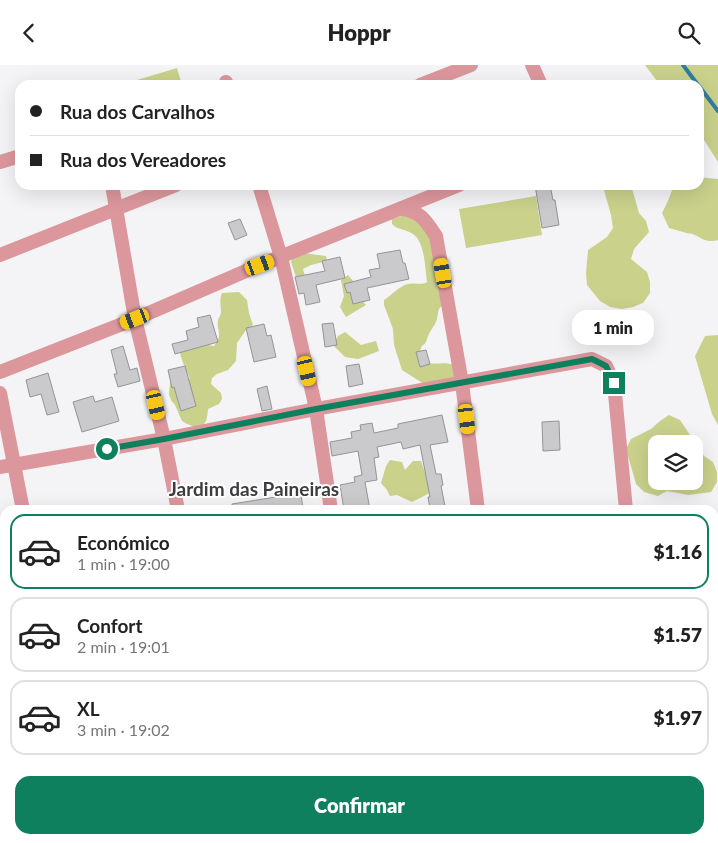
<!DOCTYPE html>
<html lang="es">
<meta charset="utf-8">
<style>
:root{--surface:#fff;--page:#f6f6f6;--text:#222;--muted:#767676;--line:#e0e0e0;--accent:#0e805d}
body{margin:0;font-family:Lato,sans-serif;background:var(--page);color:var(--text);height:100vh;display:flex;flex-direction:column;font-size:19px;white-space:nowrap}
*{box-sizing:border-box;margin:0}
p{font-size:16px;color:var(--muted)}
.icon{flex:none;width:28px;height:28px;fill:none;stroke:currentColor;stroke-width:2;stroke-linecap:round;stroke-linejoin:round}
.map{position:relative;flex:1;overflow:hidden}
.sheet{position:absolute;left:0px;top:440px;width:719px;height:339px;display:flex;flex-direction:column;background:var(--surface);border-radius:15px 15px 0 0;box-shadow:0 5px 20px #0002}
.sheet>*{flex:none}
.top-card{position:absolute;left:15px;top:15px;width:689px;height:110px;border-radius:15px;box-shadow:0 5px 20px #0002;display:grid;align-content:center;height:110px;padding:0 15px;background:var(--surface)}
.buttons{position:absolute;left:648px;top:370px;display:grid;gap:10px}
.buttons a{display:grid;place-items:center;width:55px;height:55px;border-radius:10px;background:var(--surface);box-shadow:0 5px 20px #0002;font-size:25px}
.end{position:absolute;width:22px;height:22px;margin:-11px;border:6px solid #0e805d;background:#fff;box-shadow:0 0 0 2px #fff}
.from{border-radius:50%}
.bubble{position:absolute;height:35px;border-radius:15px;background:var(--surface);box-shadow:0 5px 20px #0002;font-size:16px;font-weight:800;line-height:35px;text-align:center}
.car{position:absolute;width:15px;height:30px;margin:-15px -8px;border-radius:6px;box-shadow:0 0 4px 1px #0007;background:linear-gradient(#f5c518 24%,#345 0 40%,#f5c518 0 76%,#345 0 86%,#f5c518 0)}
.top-card b{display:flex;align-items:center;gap:18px;height:48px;font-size:19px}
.top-card b+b{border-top:1px solid var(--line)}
.top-card i{width:12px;height:12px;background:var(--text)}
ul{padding:9px 0 0;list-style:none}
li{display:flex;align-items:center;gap:15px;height:75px;margin:0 10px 8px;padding:0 5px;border:2px solid var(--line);border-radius:15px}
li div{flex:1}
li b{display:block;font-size:19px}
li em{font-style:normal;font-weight:800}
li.active{border-color:var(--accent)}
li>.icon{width:45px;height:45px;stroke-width:1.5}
.action{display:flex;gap:10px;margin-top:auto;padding:10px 15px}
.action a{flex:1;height:58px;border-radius:15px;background:var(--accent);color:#fff;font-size:20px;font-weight:800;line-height:58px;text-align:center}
header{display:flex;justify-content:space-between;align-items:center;height:65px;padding:0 15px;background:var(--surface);font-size:22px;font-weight:800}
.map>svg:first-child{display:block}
.green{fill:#c9d18b;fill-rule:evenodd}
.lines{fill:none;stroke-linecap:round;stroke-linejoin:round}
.stream{stroke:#2f7da1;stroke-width:4}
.building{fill:#cacacc;stroke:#949496}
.street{stroke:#dc979d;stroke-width:14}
.route{stroke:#0e805d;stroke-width:6}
.labels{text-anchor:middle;stroke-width:4;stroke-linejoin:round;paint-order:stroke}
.district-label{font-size:19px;font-weight:bold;fill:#3d3d3f;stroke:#fff}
</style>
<header><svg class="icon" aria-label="back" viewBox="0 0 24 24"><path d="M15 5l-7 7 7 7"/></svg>Hoppr<svg class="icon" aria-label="search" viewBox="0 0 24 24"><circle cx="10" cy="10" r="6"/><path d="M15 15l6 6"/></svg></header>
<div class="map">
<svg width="718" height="778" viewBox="0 0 718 778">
<rect width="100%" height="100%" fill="#f4f4f7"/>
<!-- green -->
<g class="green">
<polygon points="645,0 718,0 718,97 699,67 699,20 660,20"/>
<polygon points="177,3 182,20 138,20 137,15"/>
<path d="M699,112L718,114V175C702,179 701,170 688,168L690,169L669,163L662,148L668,136L674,120H699Z"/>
<polygon points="601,120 631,120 639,148 646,156 649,167 634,184 631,194 647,207 650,217 650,228 643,238 633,242 622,244 610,242 600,236 587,220 586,209 588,185 607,172 613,163 611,150 604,125"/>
<polygon points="536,131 542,170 466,183 459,144"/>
<path d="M402,151L412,152L430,159L445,239C435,243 440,251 435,259C433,263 430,266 429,269C427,272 427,275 426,277C423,282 423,278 421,283C419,288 422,294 425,298C435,300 445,296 454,300V313L427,321L402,305L394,280L393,264L384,240V235C392,230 399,221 408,219C415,217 421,221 427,217C425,203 425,177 413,169C406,164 398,165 392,159V154Z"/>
<polygon points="295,187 326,191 327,196 311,200 303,204 305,211 297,215 291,197"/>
<polygon points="348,210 353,216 354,227 366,240 346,252 340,242 344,231 341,215"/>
<path d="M239,227L247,235L249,248L253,260L246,265L237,278L236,296L228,305L217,309L212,313L211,319L221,328L222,334L219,339L208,344C207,354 207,359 198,363L187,359L182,356L175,340L171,335L169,329L170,318L173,313L178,311L190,314C187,305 181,296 180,287L208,280L214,281C224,269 216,266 218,255C219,252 221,250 221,247C221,240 219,235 222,228Z"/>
<polygon points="345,267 361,280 376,276 379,286 358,294 345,292 333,280 338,271"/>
<polygon points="718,270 718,360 712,349 695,291 705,271"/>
<path d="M669,350L680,355L704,391L713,397L717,407V417L711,427L688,430L667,426L658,431L644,427L636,419L626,384L631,374L651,364L660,356ZM656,379H694V416H656Z"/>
<polygon points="390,395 402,397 405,405 413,396 421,396 432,427 412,437 397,430 390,431 387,425 381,418 386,401"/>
<polygon points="714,730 718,731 718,778 702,778 704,774 714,774"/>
</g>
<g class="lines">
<!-- stream -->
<g class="stream">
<polyline points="683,0 698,20"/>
<polyline points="699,21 718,46"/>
</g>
</g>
<!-- building -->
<g class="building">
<polygon points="535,120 550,120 553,135 555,135 559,160 542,163"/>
<polygon points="240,154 247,170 235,175 228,158"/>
<polygon points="400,185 403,198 405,198 409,214 367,223 370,235 353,239 350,227 347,228 344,219 371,212 369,205 380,203 377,189"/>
<polygon points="340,192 345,213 316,220 320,237 306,240 304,228 299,229 295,212 325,206 322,196"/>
<polygon points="210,250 218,277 175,289 172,279 188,275 186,266 199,262 197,253"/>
<polygon points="333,258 337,280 325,282 322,259"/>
<polygon points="264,259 267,271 271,270 276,292 254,297 246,263"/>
<polygon points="123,281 130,305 137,303 140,316 118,322 114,309 117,309 111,285"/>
<polygon points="426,285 430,299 420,302 416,287"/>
<polygon points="359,299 363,319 349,322 346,301"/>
<polygon points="185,301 196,341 181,346 174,322 172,323 168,305"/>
<polygon points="48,308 59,347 47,350 41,329 30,332 26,315"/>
<polygon points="267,321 272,344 262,346 257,324"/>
<polygon points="93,331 95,337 112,332 119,356 82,367 73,337"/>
<polygon points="442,350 448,377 430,380 436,409 441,409 443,420 441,421 445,441 430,444 428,432 430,432 420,380 403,384 401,377 377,382 379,392 374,393 377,415 365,417 370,445 344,445 340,420 355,417 354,412 362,410 358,386 332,391 330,377 352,373 351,367 361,365 360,360 372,358 374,368 398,363 398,359"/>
<polygon points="559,356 560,385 543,386 542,357"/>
<polygon points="301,428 303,445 233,445 232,439"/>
</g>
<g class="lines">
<!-- street -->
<g class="street">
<polyline points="532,0 541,20"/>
<polyline points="226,17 227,20"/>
<polyline points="420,20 471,0"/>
<polyline points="0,97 20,91"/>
<polyline points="112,120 135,254 164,374 178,445"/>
<polyline points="259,120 281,192 316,344 331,445"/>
<path d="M400,144C420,145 426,156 436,171L462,318L478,445"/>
<polyline points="0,190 176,120"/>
<polyline points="0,307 135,254 260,200 459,120"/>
<polyline points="0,328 23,445"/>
<polyline points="0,402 164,374 316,344 592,294 606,301 614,318 626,445"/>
<polyline points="714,559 718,558"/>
<polyline points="0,672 5,671"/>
<polyline points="343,774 343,778"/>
<polyline points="640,774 640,778"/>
<polyline points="187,778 187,774"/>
<polyline points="491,778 491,774"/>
</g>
</g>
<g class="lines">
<!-- route -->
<polyline class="route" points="107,384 164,374 316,344 592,294 606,301 614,318"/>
</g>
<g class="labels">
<!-- district labels -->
<g class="district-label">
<text x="254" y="431">Jardim das Paineiras</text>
</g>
</g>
</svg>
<div class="buttons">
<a><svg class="icon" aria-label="layers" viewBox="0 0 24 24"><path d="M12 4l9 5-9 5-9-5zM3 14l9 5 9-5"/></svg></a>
</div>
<i class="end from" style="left:107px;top:384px"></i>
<i class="end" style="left:614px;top:318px"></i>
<div class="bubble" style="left:572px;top:245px;width:82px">1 min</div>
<i class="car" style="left:260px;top:200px;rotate:70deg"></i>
<i class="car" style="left:443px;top:208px;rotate:350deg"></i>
<i class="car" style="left:135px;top:254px;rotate:249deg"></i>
<i class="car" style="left:307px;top:306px;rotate:167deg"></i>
<i class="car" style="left:156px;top:340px;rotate:167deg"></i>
<i class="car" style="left:467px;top:354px;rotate:173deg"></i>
<div class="top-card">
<b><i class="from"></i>Rua dos Carvalhos</b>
<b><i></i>Rua dos Vereadores</b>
</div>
<section class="sheet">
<ul>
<li class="active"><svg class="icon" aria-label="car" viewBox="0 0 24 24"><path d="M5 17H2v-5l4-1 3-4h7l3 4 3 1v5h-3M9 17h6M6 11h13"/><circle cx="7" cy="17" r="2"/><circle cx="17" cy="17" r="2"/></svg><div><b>Económico</b><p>1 min · 19:00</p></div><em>$1.16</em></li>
<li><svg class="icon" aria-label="car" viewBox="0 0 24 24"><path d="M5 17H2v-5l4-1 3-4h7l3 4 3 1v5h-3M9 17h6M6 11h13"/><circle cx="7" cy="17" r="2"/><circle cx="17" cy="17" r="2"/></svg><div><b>Confort</b><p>2 min · 19:01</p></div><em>$1.57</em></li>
<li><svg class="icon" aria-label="car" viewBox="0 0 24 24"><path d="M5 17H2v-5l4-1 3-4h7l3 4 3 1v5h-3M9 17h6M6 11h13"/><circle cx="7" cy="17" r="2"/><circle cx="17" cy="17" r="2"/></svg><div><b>XL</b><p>3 min · 19:02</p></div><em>$1.97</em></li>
</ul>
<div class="action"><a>Confirmar</a></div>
</section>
</div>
